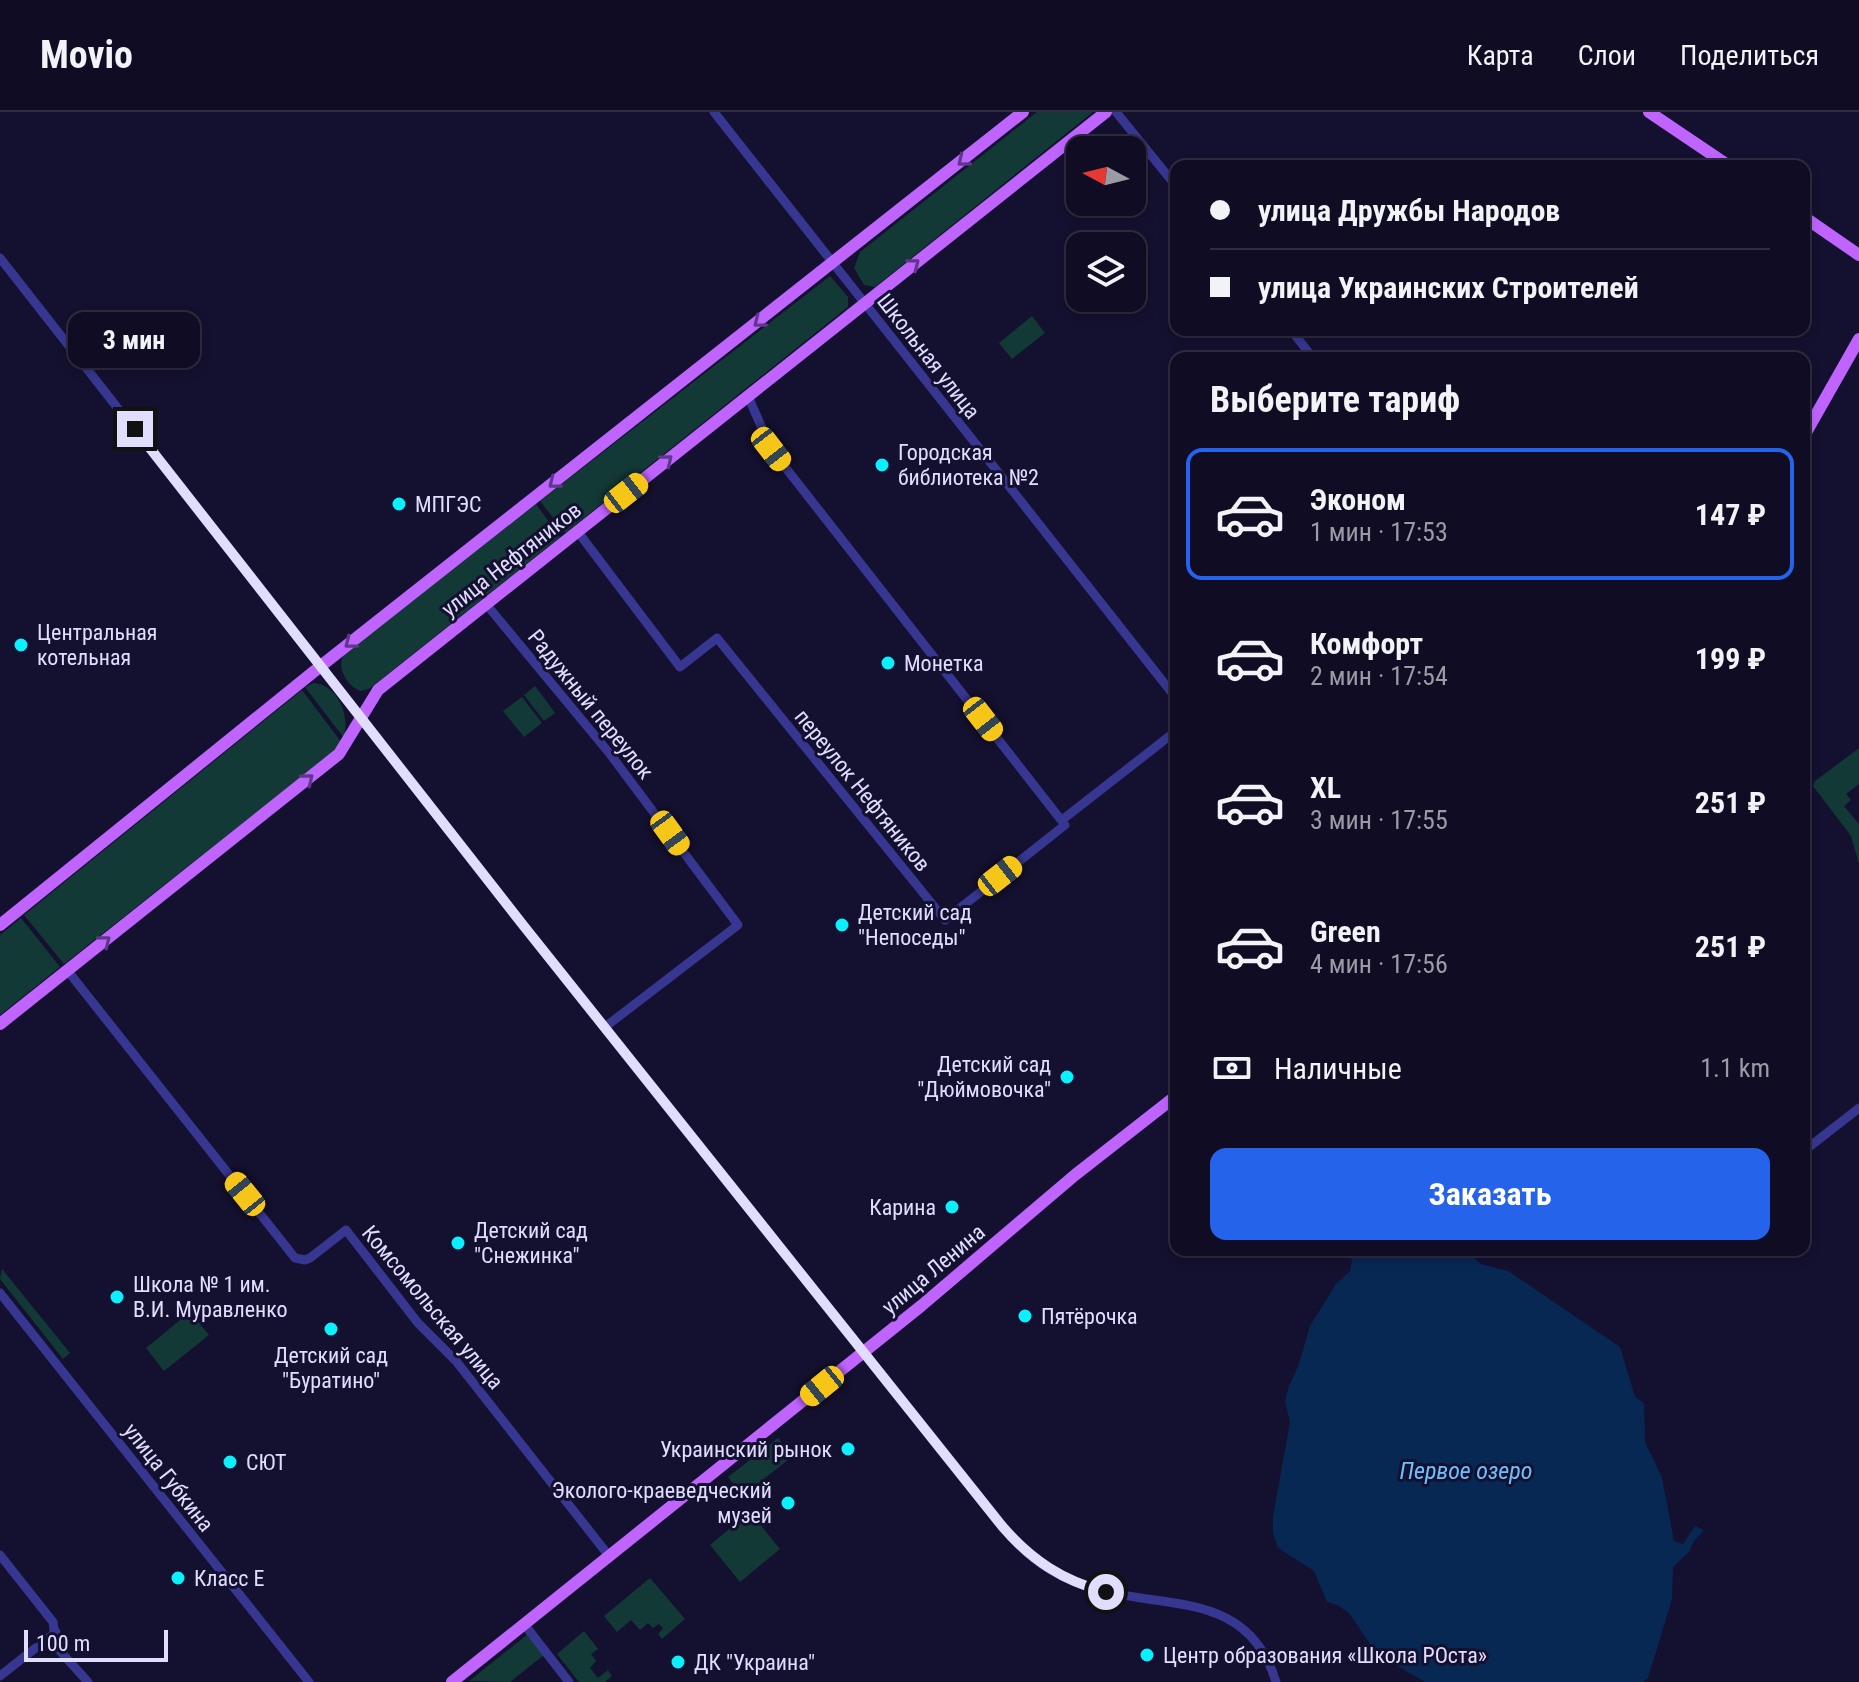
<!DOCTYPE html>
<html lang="ru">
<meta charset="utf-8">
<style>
:root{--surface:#0f0c23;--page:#1d1a30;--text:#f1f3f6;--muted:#9b9ba6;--line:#2f2c41;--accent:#2563eb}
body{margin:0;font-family:"Roboto Condensed",sans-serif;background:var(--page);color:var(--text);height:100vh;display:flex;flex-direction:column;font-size:30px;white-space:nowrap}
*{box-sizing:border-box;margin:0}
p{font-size:26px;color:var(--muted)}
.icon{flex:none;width:44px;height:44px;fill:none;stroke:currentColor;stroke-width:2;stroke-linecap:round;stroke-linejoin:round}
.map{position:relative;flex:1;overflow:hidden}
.details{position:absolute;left:1170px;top:240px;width:640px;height:904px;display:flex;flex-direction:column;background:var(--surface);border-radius:16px;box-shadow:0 4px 12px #0003,0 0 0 2px var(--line)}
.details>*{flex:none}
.top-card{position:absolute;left:1170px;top:48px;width:640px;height:176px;border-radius:16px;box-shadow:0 4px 12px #0003,0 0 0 2px var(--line);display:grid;align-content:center;height:176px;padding:0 40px;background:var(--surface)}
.needle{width:52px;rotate:277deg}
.buttons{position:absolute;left:1066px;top:24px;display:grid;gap:16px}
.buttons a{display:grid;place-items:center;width:80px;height:80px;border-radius:16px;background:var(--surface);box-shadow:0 4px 12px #0003,0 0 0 2px var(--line);font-size:40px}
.scale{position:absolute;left:24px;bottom:20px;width:144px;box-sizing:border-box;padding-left:8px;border:4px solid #e0ddff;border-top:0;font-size:22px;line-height:28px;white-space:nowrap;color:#e0ddff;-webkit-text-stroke:6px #14102f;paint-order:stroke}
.end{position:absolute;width:36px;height:36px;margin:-18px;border:10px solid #e0ddff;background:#111;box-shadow:0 0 0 4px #111}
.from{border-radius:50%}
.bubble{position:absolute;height:56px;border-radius:16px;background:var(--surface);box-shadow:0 4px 12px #0003,0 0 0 2px var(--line);font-size:26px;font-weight:700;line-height:56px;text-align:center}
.car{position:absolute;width:24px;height:48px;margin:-24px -12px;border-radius:10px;box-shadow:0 0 6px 2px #0007;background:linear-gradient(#f5c518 24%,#345 0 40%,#f5c518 0 76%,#345 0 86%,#f5c518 0)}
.top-card b{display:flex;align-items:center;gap:28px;height:76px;font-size:30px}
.top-card b+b{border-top:2px solid var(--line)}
.top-card i{width:20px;height:20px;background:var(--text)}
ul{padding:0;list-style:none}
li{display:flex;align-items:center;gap:24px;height:132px;margin:0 16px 12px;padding:0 24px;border:4px solid transparent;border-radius:16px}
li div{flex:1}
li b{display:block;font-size:30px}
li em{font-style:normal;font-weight:700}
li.selected{border-color:var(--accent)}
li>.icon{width:72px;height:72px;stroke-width:1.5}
h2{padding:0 40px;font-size:36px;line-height:96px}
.pay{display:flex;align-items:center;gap:20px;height:88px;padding:0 40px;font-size:30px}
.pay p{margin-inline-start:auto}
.cta{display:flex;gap:16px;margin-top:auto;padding:16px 40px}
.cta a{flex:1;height:92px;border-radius:16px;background:var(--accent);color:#fff;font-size:32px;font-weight:700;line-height:92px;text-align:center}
header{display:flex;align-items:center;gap:48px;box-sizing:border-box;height:112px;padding:0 40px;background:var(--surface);border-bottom:2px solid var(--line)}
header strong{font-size:38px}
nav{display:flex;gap:44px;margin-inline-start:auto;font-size:28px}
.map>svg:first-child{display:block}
.green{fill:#123936}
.water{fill:#082854}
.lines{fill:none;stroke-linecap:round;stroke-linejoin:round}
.minor{stroke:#373791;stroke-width:9}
.major{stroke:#bf64ff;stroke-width:12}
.oneway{stroke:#61368d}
.route{stroke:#e0ddff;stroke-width:10}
.poi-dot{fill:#09f0ff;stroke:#14102f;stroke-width:3}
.labels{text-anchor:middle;stroke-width:6;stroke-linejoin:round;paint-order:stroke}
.street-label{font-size:22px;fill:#e0ddff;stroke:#14102f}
.poi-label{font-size:22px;fill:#e0ddff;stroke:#14102f;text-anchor:start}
.water-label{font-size:24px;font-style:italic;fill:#6bc1ff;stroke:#14102f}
</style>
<header>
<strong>Movio</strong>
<nav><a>Карта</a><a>Слои</a><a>Поделиться</a></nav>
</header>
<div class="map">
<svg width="1859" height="1570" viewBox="0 0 1859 1570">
<rect width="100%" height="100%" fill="#14102f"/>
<!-- green -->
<g class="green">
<polygon points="1037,0 1093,0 875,175 864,173 854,156 860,140"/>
<polygon points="830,164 848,185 848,195 565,421 540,389"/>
<polygon points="1032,204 1045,221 1012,247 999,231"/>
<path d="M536,392L560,425L369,577L360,579C346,573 336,555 344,542Z"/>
<path d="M313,571C338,572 350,604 344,626L305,575Z"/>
<polygon points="535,574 555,601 544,609 524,583"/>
<polygon points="302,578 342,631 339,635 64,852 24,803"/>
<polygon points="522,585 542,611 524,625 503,599"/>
<polygon points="1859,636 1859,672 1846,682 1851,688 1844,694 1859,712 1859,752 1851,724 1813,674 1815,669"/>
<polygon points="21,806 60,855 0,903 0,823"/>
<polygon points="2,1157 70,1241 63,1247 0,1167"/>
<polygon points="190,1200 209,1223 164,1259 146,1236"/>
<polygon points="778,1326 793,1344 742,1384 728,1365"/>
<polygon points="750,1400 780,1437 740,1470 710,1433"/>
<polygon points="650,1466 685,1507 662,1527 658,1522 663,1516 659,1512 653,1516 648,1511 640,1518 631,1508 617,1520 604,1504"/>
<polygon points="584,1519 598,1537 591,1542 596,1549 590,1556 598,1566 608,1558 612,1564 605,1570 579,1570 557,1542"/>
<polygon points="528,1522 544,1543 510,1570 469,1569"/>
</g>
<!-- water -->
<polygon class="water" points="1349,1138 1465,1138 1481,1152 1508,1159 1620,1235 1635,1285 1644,1291 1645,1330 1662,1366 1674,1429 1683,1432 1695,1414 1704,1418 1694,1429 1689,1440 1673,1455 1672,1487 1648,1566 1643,1570 1425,1570 1377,1542 1349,1501 1337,1493 1327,1490 1314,1459 1278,1436 1273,1421 1273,1405 1290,1310 1285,1289 1289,1274 1299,1252 1310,1214 1336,1172 1350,1159 1352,1149"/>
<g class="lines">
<!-- minor -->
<g class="minor">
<polyline points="714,0 1176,586"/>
<polyline points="1116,0 1176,74"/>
<path d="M0,146L523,813L1014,1428C1035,1451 1062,1467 1092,1476C1164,1498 1248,1477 1276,1570"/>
<polyline points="1291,218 1313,246"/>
<polyline points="578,420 680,555 717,526 945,808 1065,713 771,337 748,284"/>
<polyline points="486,492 610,642 738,813 605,915"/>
<polyline points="1062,708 1176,619"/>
<polyline points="67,858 295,1146 305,1148 310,1146 346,1118 418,1211 456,1249 609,1444"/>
<polyline points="1804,1039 1859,996"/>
<polyline points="0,1181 309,1570"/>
<polyline points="0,1443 53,1510 56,1531 60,1539 88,1570"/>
<polyline points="524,1512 569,1570"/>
<polyline points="0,1564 56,1520"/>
</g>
<!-- major -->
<g class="major">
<polyline points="1649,0 1729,54"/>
<polyline points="1804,105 1859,143"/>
<polyline points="1804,324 1859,227"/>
<polyline points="0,813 322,553 1023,0"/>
<polyline points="0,912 339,642 378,578 1106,0"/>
<polyline points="452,1570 921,1194 1075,1063 1176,984"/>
</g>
</g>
<!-- one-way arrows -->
<defs><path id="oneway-chevron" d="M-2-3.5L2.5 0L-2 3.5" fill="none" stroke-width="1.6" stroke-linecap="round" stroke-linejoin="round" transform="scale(2)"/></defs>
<g class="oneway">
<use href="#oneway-chevron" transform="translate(963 49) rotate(141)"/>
<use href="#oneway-chevron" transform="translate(914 152) rotate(-38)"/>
<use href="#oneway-chevron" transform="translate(759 210) rotate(142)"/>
<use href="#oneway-chevron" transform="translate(667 348) rotate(-39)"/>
<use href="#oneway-chevron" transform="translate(554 371) rotate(142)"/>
<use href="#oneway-chevron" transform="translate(350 531) rotate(142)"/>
<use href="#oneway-chevron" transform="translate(308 667) rotate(-39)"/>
<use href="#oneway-chevron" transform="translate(105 829) rotate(-38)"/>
</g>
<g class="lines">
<!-- route -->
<path class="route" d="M135,317L523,813L1002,1414C1031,1448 1063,1469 1106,1480"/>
</g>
<!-- markers -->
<g class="poi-dot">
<circle cx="882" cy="353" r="8"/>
<circle cx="399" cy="392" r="8"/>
<circle cx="21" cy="533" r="8"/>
<circle cx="888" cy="551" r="8"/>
<circle cx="842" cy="813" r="8"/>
<circle cx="1067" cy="965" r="8"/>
<circle cx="952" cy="1095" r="8"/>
<circle cx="458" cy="1131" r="8"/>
<circle cx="117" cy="1185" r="8"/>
<circle cx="1025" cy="1204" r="8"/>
<circle cx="331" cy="1217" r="8"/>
<circle cx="848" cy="1337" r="8"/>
<circle cx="230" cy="1350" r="8"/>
<circle cx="788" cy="1391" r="8"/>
<circle cx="178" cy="1466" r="8"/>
<circle cx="1147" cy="1543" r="8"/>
<circle cx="678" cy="1550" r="8"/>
</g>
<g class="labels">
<!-- street labels -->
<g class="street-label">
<text transform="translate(929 244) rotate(52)" y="8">Школьная улица</text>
<text transform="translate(511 447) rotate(-38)" y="8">улица Нефтяников</text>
<text transform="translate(591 592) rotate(51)" y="8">Радужный переулок</text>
<text transform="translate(863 678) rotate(51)" y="8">переулок Нефтяников</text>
<text transform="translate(933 1157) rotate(-40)" y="8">улица Ленина</text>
<text transform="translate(433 1195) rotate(50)" y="8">Комсомольская улица</text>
<text transform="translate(169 1365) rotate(52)" y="8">улица Губкина</text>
</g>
<!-- poi labels -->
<g class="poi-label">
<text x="898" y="348">Городская<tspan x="898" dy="25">библиотека №2</tspan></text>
<text x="415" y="400">МПГЭС</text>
<text x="37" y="528">Центральная<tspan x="37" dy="25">котельная</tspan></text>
<text x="904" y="559">Монетка</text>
<text x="858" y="808">Детский сад<tspan x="858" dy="25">"Непоседы"</tspan></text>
<text x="1051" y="960" text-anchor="end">Детский сад<tspan x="1051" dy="25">"Дюймовочка"</tspan></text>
<text x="936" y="1103" text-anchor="end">Карина</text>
<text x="474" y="1126">Детский сад<tspan x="474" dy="25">"Снежинка"</tspan></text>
<text x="133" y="1180">Школа № 1 им.<tspan x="133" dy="25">В.И. Муравленко</tspan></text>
<text x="1041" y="1212">Пятёрочка</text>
<text x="331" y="1251" text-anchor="middle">Детский сад<tspan x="331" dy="25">"Буратино"</tspan></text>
<text x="832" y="1345" text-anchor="end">Украинский рынок</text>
<text x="246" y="1358">СЮТ</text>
<text x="772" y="1386" text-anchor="end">Эколого-краеведческий<tspan x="772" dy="25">музей</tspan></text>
<text x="194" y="1474">Класс Е</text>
<text x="1163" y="1551">Центр образования «Школа РОста»</text>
<text x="694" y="1558">ДК "Украина"</text>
</g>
<!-- water labels -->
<g class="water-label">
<text x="1466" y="1367">Первое озеро</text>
</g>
</g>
</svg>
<div class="buttons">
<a><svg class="needle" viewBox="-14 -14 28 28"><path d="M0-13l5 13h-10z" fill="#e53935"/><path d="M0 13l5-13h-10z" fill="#9b9ba6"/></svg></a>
<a><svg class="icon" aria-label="layers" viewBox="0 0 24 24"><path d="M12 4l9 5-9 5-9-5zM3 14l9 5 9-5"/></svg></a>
</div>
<div class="scale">100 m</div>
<i class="end from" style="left:1106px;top:1480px"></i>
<i class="end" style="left:135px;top:317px"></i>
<div class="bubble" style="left:68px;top:200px;width:132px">3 мин</div>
<i class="car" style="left:771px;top:337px;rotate:142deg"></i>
<i class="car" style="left:626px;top:381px;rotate:52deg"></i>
<i class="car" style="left:983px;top:607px;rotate:142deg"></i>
<i class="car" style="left:670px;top:721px;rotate:144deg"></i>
<i class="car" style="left:1000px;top:764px;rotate:52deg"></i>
<i class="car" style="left:245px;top:1082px;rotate:321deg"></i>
<i class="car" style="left:822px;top:1274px;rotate:231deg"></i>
<div class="top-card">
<b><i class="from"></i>улица Дружбы Народов</b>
<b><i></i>улица Украинских Строителей</b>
</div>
<section class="details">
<h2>Выберите тариф</h2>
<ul>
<li class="selected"><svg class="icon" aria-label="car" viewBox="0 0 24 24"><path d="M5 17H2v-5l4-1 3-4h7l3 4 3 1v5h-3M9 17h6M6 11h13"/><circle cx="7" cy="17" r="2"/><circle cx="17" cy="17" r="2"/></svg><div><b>Эконом</b><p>1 мин · 17:53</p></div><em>147 ₽</em></li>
<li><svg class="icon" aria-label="car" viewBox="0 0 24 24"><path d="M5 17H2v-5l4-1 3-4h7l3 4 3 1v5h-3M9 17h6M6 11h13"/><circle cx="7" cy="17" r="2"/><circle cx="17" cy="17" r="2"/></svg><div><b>Комфорт</b><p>2 мин · 17:54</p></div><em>199 ₽</em></li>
<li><svg class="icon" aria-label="car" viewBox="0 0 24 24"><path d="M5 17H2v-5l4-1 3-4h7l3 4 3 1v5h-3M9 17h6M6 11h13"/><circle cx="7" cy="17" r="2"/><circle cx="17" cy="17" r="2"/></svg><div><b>XL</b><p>3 мин · 17:55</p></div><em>251 ₽</em></li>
<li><svg class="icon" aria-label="car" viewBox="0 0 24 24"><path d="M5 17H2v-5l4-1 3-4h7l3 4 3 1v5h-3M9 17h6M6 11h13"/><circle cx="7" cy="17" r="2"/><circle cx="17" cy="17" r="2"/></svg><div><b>Green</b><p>4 мин · 17:56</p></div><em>251 ₽</em></li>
</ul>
<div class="pay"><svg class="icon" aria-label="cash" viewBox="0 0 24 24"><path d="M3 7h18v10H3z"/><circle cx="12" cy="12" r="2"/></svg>Наличные<p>1.1 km</p></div>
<div class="cta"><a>Заказать</a></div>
</section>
</div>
